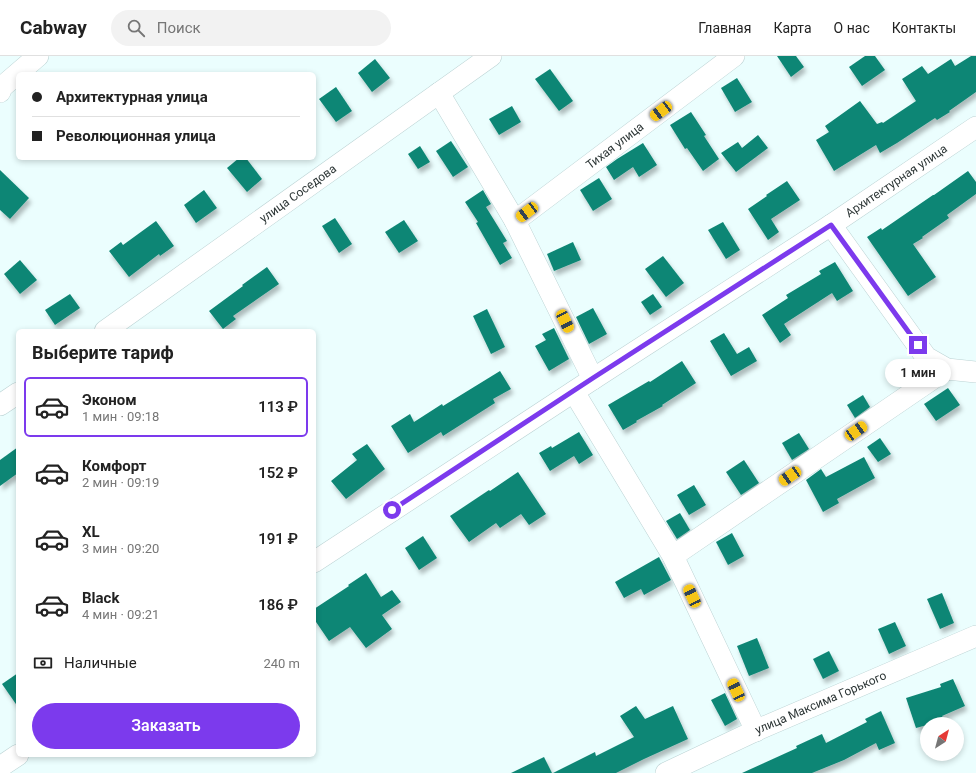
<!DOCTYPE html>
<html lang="ru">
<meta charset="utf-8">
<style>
:root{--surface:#fff;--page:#f2f2f2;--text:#222;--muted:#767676;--line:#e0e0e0;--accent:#7c3aed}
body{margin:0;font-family:Roboto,sans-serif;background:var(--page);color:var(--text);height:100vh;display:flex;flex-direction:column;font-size:15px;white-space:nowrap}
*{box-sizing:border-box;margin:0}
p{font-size:13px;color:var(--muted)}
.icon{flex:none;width:22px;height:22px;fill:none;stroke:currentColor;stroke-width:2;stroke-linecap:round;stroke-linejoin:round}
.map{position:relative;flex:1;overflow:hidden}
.panel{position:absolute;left:16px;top:273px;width:300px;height:428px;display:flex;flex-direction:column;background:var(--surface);border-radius:6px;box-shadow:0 2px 6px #0003}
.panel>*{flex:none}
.top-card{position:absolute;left:16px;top:16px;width:300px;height:88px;border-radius:6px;box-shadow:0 2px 6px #0003;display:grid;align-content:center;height:88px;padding:0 16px;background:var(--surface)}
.needle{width:26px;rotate:36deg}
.buttons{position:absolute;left:920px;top:661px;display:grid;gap:8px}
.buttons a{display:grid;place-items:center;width:44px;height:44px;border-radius:50%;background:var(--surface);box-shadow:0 2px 6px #0003;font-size:20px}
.end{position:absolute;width:18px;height:18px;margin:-9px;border:5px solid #7c3aed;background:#fff;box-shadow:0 0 0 2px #fff}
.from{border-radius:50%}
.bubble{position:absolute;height:28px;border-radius:14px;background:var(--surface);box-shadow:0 2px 6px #0003;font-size:13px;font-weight:600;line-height:28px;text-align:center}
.car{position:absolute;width:12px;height:24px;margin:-12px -6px;border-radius:5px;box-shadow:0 0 3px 1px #0007;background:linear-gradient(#f5c518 24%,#345 0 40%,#f5c518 0 76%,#345 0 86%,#f5c518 0)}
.top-card b{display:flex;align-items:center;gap:14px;height:38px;font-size:15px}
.top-card b+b{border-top:1px solid var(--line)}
.top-card i{width:10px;height:10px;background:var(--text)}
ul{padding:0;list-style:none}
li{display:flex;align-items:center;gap:12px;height:60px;margin:0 8px 6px;padding:0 8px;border:2px solid transparent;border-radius:6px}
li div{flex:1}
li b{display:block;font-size:15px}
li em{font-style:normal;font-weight:600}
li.selected{border-color:var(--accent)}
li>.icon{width:36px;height:36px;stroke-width:1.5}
h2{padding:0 16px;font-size:18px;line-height:48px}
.pay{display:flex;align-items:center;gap:10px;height:44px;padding:0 16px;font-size:15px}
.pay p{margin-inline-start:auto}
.primary-button{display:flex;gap:8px;margin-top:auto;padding:8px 16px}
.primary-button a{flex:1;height:46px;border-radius:24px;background:var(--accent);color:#fff;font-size:16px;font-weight:600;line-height:46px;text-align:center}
header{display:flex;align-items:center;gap:24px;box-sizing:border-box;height:56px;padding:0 20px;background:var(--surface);border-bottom:1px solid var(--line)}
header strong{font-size:19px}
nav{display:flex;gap:22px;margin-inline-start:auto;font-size:14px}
.search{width:280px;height:36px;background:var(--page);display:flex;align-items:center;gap:10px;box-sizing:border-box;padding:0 14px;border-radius:22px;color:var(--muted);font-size:15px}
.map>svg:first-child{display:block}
.building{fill:#118674;filter:url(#shadow)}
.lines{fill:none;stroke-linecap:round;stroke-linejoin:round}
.minor-casing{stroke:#bcd3d4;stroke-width:22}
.minor{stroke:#fff;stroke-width:21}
.route{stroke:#7c3aed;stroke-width:5}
.labels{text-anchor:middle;stroke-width:4;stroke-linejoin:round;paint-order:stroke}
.street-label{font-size:12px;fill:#2b3434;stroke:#fff}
</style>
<header>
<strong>Cabway</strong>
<div class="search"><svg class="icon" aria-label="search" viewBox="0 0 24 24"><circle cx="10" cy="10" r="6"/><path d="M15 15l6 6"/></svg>Поиск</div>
<nav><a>Главная</a><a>Карта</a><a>О нас</a><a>Контакты</a></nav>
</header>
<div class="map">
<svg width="976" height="717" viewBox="0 0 976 717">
<defs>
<filter id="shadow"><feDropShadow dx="2.5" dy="4.5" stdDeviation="2" flood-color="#0004"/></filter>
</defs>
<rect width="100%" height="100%" fill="#ebfefe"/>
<!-- building -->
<g class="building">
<polygon points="777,0 796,0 804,11 791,21"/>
<polygon points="865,0 875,0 885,14 862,30 849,11"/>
<polygon points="971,0 976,0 976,36 949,55 950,56 937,64 935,62 897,87 880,97 876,89 834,115 816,84 829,76 825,70 860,45 877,68 882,66 883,67 916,45 902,23 922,10 928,18 951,3 955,10"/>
<polygon points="375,3 390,22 372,36 358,17"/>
<polygon points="550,13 573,45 559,55 535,23"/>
<polygon points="737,22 752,46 735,56 721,32"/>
<polygon points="336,31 352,55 336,66 319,43"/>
<polygon points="512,50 521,66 499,79 489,63"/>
<polygon points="691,56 706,79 704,80 719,103 703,115 687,92 685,93 670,69"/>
<polygon points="758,79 768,92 736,116 721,97 738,86 742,92"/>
<polygon points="451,85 468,111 453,121 436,95"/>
<polygon points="643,87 657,109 639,121 633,111 614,124 606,111 617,103"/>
<polygon points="420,90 430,106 418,113 408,98"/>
<polygon points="239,102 246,102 262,123 247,136 227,112"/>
<polygon points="0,114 29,142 10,163 0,154"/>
<polygon points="968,115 976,126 976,138 947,159 949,162 922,181 923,182 913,188 936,221 908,240 867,181 881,172 882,174 933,139 934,139"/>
<polygon points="599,122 612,143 593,155 580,134"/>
<polygon points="787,125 800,144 771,163 779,176 768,184 748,153 767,140 766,139"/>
<polygon points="204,134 217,152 196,167 184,149"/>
<polygon points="483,134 491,148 486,151 507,185 503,187 512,202 500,209 476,167 478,166 465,146"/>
<polygon points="335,162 352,188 339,197 322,170"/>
<polygon points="404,164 418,185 399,197 385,176"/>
<polygon points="156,165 174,190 160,200 159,198 129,221 109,195 121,186 123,189"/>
<polygon points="723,166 740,194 726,203 708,174"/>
<polygon points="573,186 581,204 554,215 547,198"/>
<polygon points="663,200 684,227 666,241 645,213"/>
<polygon points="20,204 37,224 20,238 4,218"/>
<polygon points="835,206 853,235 837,245 832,237 784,268 791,279 780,287 762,259 788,242 786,239 821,218 819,215"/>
<polygon points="267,211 279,228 233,260 236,263 223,273 209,255 243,230 242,229"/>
<polygon points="70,238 80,252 55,269 45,254"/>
<polygon points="653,238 662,251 650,259 641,246"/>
<polygon points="593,252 607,278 589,288 576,261"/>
<polygon points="487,253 505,291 491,298 473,260"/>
<polygon points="554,272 569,303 549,315 535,290 546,284 542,278"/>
<polygon points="724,277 737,298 749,291 757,305 731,320 710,285"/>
<polygon points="682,305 696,327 662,349 663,350 636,365 637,366 623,374 608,349 649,325 650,326"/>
<polygon points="912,309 918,318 902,329 896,320"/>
<polygon points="500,315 511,333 493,343 495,347 443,380 441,376 408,397 391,370 410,358 414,366 442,348 443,350"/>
<polygon points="948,332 960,349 936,365 924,348"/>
<polygon points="863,339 870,351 855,362 847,349"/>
<polygon points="579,376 593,399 579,408 574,400 550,415 539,397 551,390 552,392"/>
<polygon points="799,377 809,393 792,404 782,387"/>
<polygon points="880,382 891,398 878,406 867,391"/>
<polygon points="367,388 385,413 363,430 346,443 331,425 357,404 352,398"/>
<polygon points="18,391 18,417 0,430 0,404"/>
<polygon points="864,401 875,422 837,443 839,447 823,456 806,424 821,413 826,421"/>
<polygon points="744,404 759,427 741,439 726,416"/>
<polygon points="518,416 546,458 529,469 521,458 500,472 496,467 469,486 450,460 489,434 490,435"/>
<polygon points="694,429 706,449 689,459 677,439"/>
<polygon points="680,457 690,474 677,483 666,465"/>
<polygon points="732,477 744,500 728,509 716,486"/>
<polygon points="423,480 437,502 419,514 405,492"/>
<polygon points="659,501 671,524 644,539 641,533 624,542 615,526"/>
<polygon points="366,517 381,541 392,534 401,546 382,559 392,573 366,592 350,571 329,585 314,563 314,553 349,530 348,529"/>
<polygon points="942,537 954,567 940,573 927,543"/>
<polygon points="895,566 906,590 889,598 878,573"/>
<polygon points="757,582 769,612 749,620 737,590"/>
<polygon points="829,595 839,615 823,623 813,603"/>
<polygon points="18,617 18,651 2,628"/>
<polygon points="953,623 965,650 942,660 944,663 930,668 927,668 927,669 916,672 906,642 941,631 940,628"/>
<polygon points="725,637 737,663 725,670 711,644"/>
<polygon points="636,650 645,663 673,650 688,683 644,703 616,717 553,717 595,696 596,700 634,681 620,660"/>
<polygon points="881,655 895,687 879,694 876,687 844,704 812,717 742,717 797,692 796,690 822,678 826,687 867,666 865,663"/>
<polygon points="544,701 552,717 511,717"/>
</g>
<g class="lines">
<!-- minor casing -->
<g class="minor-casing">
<g id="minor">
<polyline points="0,36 2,31 38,0"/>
<polyline points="439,37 515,165 593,323"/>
<path id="s1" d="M515,165L734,0"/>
<polyline points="831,169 926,301 947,313 976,316"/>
<path id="s2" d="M105,275L491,0"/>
<polyline points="574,336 673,500 756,675"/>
<polyline points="0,349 18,337"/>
<polyline points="673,500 947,313"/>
<path id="s3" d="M314,506L593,323L831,169L976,71"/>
<polyline points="0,711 18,699"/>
<path id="s4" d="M666,717L757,674L976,580"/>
</g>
</g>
<!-- minor -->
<use href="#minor" class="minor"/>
</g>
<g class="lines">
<!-- route -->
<polyline class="route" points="392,454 593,322 831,169 918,289"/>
</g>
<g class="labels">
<!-- street labels -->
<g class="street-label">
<text dy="4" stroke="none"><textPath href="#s1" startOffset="125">Тихая улица</textPath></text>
<text dy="4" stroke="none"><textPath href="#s3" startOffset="696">Архитектурная улица</textPath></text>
<text dy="4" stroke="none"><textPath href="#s2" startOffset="237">улица Соседова</textPath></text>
<text dy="4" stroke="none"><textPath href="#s4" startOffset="170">улица Максима Горького</textPath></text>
</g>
</g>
</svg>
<div class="buttons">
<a><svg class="needle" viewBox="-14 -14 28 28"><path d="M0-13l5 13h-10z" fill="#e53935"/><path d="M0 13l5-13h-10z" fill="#767676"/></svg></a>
</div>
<i class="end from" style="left:392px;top:454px"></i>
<i class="end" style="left:918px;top:289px"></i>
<div class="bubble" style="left:885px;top:303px;width:66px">1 мин</div>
<i class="car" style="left:661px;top:55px;rotate:233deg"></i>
<i class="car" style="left:527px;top:156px;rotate:233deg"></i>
<i class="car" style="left:565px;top:265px;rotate:154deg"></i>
<i class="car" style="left:856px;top:375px;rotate:56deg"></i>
<i class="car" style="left:790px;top:420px;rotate:236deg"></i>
<i class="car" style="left:692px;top:540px;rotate:335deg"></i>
<i class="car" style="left:736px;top:634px;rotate:335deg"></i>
<div class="top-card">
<b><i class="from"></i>Архитектурная улица</b>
<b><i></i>Революционная улица</b>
</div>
<section class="panel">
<h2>Выберите тариф</h2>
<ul>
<li class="selected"><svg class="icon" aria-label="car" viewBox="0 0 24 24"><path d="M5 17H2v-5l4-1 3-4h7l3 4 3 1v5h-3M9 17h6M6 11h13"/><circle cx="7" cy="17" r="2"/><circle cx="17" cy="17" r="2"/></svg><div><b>Эконом</b><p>1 мин · 09:18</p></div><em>113 ₽</em></li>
<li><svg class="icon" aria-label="car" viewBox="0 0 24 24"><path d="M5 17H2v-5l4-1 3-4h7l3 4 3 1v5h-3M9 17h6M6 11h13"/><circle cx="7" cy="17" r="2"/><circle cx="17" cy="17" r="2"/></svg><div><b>Комфорт</b><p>2 мин · 09:19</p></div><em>152 ₽</em></li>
<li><svg class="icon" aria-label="car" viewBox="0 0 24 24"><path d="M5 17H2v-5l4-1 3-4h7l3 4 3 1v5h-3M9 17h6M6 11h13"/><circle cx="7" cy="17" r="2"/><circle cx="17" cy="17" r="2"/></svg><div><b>XL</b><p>3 мин · 09:20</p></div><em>191 ₽</em></li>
<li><svg class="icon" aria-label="car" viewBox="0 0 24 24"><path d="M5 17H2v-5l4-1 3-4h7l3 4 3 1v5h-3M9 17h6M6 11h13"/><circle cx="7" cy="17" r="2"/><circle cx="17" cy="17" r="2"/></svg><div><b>Black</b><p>4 мин · 09:21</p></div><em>186 ₽</em></li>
</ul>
<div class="pay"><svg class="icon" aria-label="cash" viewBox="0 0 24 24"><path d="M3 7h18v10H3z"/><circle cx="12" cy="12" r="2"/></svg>Наличные<p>240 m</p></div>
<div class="primary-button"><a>Заказать</a></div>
</section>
</div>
